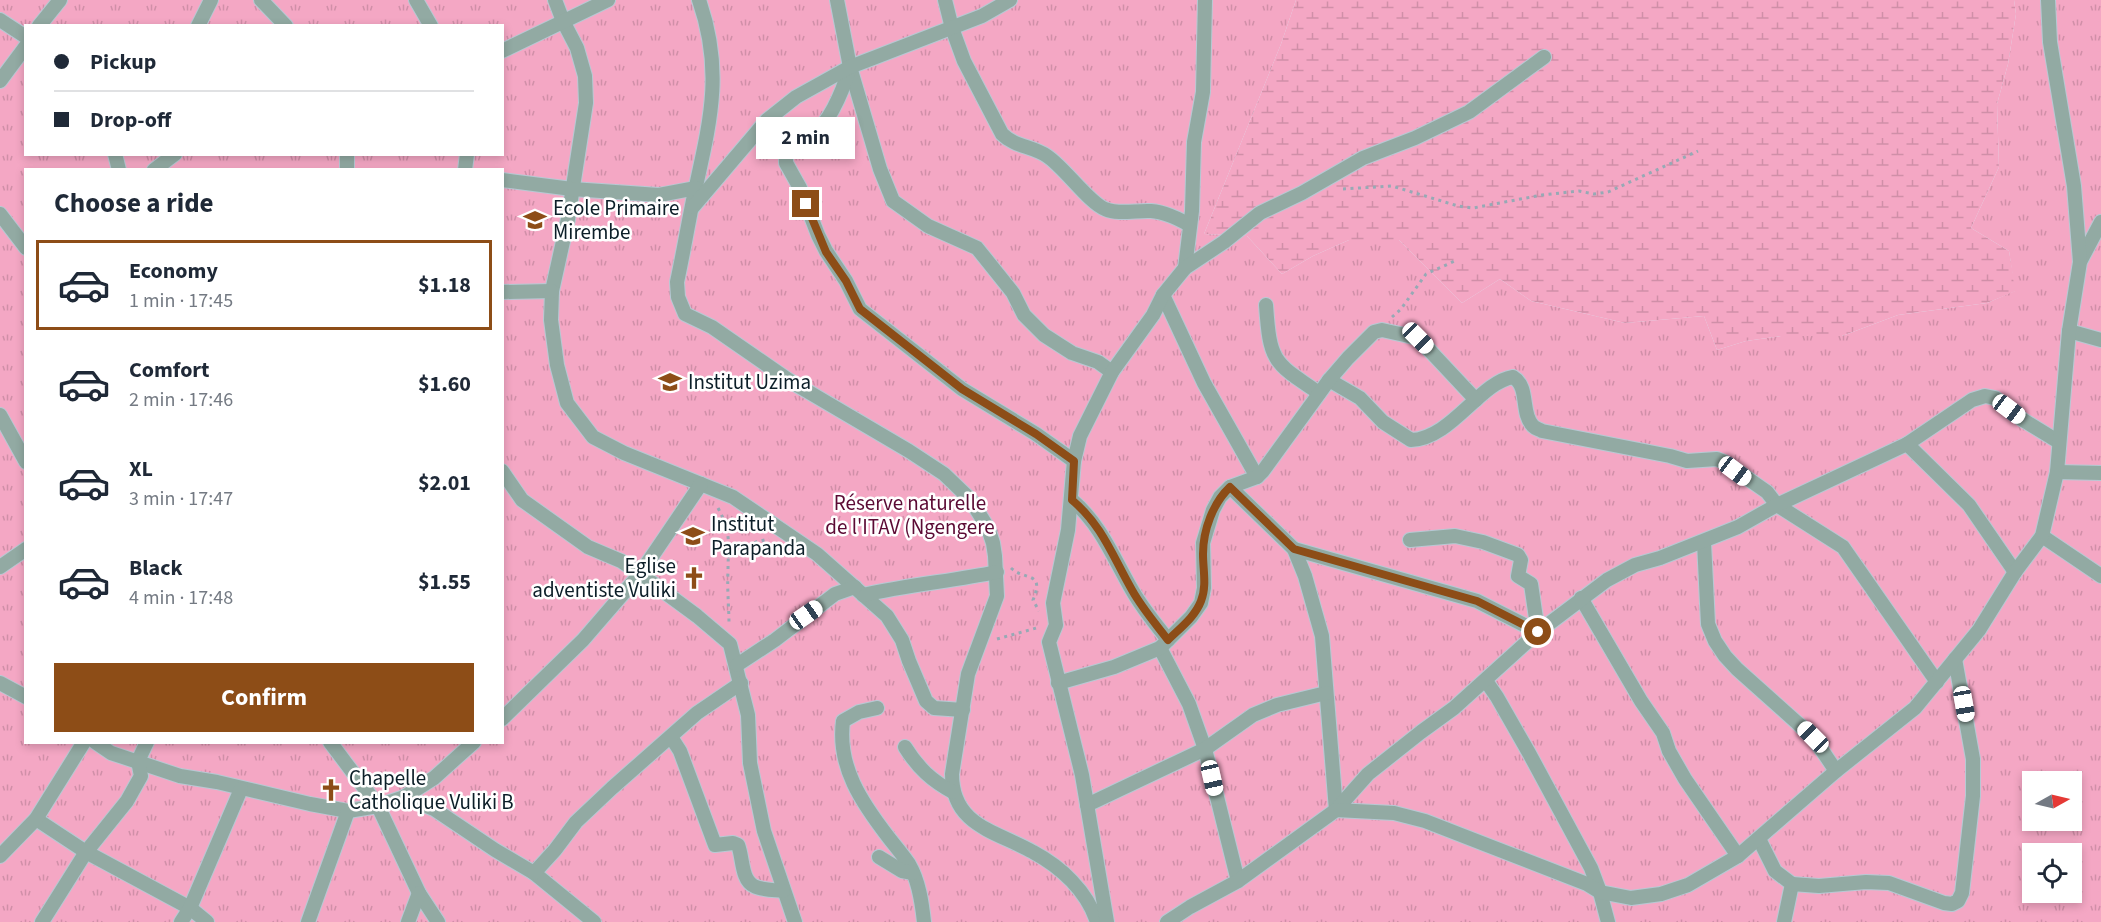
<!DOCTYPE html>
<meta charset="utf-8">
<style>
:root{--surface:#fff;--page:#f2f2f3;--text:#1f2937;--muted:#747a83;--line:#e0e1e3;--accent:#8d4d17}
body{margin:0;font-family:"Source Sans 3",sans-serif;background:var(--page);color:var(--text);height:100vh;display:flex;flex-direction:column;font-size:22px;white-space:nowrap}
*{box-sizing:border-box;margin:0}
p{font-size:20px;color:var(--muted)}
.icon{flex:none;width:33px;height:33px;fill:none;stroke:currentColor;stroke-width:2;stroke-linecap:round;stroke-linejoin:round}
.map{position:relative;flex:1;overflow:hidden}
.drawer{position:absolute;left:24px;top:168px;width:480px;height:576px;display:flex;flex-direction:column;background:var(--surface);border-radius:0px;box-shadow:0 3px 9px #0003}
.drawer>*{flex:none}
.guide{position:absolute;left:24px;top:24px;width:480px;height:132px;border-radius:0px;box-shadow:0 3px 9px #0003;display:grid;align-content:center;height:132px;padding:0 30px;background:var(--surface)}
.needle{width:39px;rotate:82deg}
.tools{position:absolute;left:2022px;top:771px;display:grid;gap:12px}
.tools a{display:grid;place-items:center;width:60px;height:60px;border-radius:0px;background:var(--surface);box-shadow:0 3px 9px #0003;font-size:30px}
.end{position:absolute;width:27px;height:27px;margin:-14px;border:8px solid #8d4d17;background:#fff;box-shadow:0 0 0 3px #fff}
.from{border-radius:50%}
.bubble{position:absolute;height:42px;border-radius:0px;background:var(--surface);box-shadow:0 3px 9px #0003;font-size:20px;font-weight:700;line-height:42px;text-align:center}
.car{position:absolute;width:18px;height:36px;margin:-18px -9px;border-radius:8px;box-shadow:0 0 4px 2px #0007;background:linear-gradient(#fff 24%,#345 0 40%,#fff 0 76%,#345 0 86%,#fff 0)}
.guide b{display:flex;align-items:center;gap:21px;height:57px;font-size:22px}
.guide b+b{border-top:2px solid var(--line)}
.guide i{width:15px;height:15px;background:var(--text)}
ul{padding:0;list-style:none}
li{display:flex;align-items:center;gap:18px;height:90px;margin:0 12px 9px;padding:0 18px;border:3px solid transparent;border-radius:0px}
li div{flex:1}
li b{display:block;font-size:22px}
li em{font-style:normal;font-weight:700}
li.active{border-color:var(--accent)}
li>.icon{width:54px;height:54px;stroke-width:1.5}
h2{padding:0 30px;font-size:27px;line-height:72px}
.primary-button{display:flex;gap:12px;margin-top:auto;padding:12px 30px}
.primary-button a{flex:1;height:69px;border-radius:0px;background:var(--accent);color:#fff;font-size:24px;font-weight:700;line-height:69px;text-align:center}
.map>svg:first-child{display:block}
.wetland{fill:url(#wetland-marsh)}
.park{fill:url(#park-tufts);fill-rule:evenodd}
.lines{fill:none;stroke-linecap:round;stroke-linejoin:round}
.minor-casing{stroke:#b7c9d4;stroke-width:16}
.path{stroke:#97a9b5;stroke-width:3;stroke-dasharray:3 4.5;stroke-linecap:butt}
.minor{stroke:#92aaa3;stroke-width:14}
.route{stroke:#8d4d17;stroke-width:8}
.labels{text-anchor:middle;stroke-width:5;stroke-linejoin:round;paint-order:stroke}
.poi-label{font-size:21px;fill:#0c1e28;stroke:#fff;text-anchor:start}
.park-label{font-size:21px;fill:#5b0a34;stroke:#fff}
</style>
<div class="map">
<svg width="2101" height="922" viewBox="0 0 2101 922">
<defs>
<pattern id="wetland-marsh" width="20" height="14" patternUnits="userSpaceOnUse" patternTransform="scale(1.5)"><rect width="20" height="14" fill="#f4a7c4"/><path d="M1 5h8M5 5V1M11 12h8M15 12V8" fill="none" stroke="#d08fa8"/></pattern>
<pattern id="park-tufts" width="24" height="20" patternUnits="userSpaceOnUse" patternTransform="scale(1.5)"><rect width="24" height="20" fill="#f4a7c4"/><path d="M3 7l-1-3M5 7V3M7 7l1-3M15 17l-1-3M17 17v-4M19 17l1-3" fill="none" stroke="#d08fa8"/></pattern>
</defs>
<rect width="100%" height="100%" fill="#dceefa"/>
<!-- wetland -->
<polygon class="wetland" points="1296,0 2014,0 2016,14 2008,64 1997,104 1999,167 1971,228 2009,251 2016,291 1987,303 1898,315 1842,336 1781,336 1746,341 1717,350 1704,316 1625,323 1531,301 1500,279 1462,303 1399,240 1349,240 1313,256 1282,274 1247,236 1204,234 1281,44"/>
<!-- park -->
<path class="park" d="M0,0H1296L1281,44L1204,234L1247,236L1282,274L1313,256L1349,240H1399L1462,303L1500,279L1531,301L1625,323L1704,316L1717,350L1746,341L1781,336H1842L1898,315L1987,303L2015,291L2009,251L1971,228L1999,167L1997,104L2008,64L2016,14L2014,0H2101V922H0ZM26,26H502V154H26ZM26,170H502V742H26ZM2032,782H2072V820H2032ZM2032,854H2072V892H2032Z"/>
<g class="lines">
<!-- minor casing -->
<g class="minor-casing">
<g id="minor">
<polyline points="261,0 286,26"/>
<polyline points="416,0 431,26"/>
<polyline points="555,0 563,21 577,48 585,76 586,103 568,219 552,291 551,320 557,365 567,403 593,437 624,453 733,497 817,554 887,616 902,640 909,661 926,701 934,708 963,710"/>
<path d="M699,0C723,69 711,118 696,186C689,218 684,250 677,282L678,297L685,314L712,327L790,381L909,451L944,474L970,499L988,528L993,543L995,556L997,596L968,674L952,774C952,826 996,831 1033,852C1061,867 1087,891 1097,922"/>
<polyline points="837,0 850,67 880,169 893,201 928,226 977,248 1013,293 1024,315 1044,335 1072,353 1098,362 1112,372"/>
<path d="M945,0L952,28L964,61L1002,134C1015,147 1032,146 1047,156C1065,168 1089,203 1105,209C1119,215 1136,210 1151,211C1165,212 1178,219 1190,225"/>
<polyline points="0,20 26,37"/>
<polyline points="39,26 60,0"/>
<polyline points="198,26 211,0"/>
<polyline points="502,51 608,0"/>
<path d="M850,67C843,90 832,119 813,135C805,143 794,146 786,155V163L800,188L818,235L826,251L846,281L860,309L962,389L1036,434L1074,461"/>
<polyline points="0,81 26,46"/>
<polyline points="115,154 119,170"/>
<polyline points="347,154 347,170"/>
<polyline points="154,170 175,154"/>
<polyline points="465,170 467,154"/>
<polyline points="502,180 572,189 659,195 696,188"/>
<polyline points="693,207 767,120 796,97 850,67 982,16 1010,0"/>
<polyline points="0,214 26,248"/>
<polyline points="2081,260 2101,222"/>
<polyline points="1185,268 1192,211 1194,142 1203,92 1205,0"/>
<polyline points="502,292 552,291"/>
<polyline points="1163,295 1204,383 1257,477"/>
<path d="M1266,305C1270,362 1273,362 1319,393"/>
<polyline points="2069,331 2101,340"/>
<path d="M1329,380L1360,398L1383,422L1411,440C1451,439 1480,382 1513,377C1530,387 1520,413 1533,426C1536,429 1539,429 1542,431L1670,456L1687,461L1717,459L1724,462L1767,492L1777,505L1843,547L1937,682"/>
<polyline points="0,415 26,462"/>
<polyline points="1907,444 1969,505 2015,572"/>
<polyline points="502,471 522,500 588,547 621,561 640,574 697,616 730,644 748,715 750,763 764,831 795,922"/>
<polyline points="2057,472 2101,473"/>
<polyline points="1230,487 1294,549 1305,576 1322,636 1336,810"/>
<path d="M1072,500C1101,525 1113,557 1132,590C1142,608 1155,623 1168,640"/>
<polyline points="2042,536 2101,576"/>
<polyline points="1410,540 1455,536 1483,542 1518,555 1521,560 1518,576 1531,584 1538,632"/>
<polyline points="1704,542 1708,624 1715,641 1725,656 1737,669 1813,737 1836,771"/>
<polyline points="1294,549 1477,601 1538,632"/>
<polyline points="0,567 26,549"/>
<path d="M863,595C908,585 952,581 997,572"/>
<polyline points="1581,598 1641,701 1663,733 1669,751 1685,779 1738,856"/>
<polyline points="1160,648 1189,704 1205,749 1238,881"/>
<polyline points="737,665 775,640 835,594 855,587"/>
<polyline points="1486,681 1497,697 1529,753 1591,868 1600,892 1608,922"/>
<polyline points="0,683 26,697"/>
<polyline points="1058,683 1114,667 1160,648 1191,617 1201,603 1204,588 1203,543 1213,510 1220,497 1230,487 1257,477 1263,471 1329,380 1348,358 1374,332 1382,330 1418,338 1476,400"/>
<path d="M877,708L859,712L843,721C837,767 862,803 889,838C896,847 903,855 909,864C919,881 922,903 924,922"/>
<polyline points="502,719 583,640 640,574 701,484"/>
<path d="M671,737L680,751L715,845L733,843L738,845C743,857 741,880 754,886C761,890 775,890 783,891"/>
<polyline points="95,742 111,753 180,776 217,782 310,804 348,811 378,806 404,797 434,809 495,850 534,873 594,922"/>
<polyline points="330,742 378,806 419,893 438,922"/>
<path d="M905,747C918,768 932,781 953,792"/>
<polyline points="404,797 434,778 474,742"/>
<polyline points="1087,805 1205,749 1253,715 1277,705 1326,693"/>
<polyline points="1336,810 1368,774 1421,732 1454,708 1538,632 1607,580 1635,565 1660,558 1738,527 1777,505 1907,444 1972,400 1985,396 1995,398 2023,420 2059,442"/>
<polyline points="36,819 86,852 190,908 207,922"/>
<polyline points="1759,839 1775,871 1792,884 1784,922"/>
<polyline points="0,856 36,819 84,742"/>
<polyline points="879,857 902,871 913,873"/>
<polyline points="534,873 555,850 576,822 612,788 697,713 741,683"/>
<polyline points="1792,884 1819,886 1866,882 1889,883 1944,903 1952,904 1958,901 1962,893 1973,796 1973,759 1955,659"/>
<polyline points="42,922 86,852 127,801 141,776 138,761 147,742"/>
<polyline points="181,922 190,908 241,789"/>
<polyline points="308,922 348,811"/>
<polyline points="408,922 419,893"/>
<polyline points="1107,922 1082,775 1049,642 1056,625 1053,603 1068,530 1074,461 1080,436 1112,372 1153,315 1163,295 1185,268 1224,242 1260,213 1302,193 1363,158 1415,138 1469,112 1544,57"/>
<polyline points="1167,922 1190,907 1238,881 1336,810 1394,813 1425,821 1587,884 1600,892 1631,898 1661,894 1688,885 1738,856 1836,771 1915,708 1979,630 2015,572 2042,536 2057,472 2069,331 2080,262 2074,186 2050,42 2048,0"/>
</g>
</g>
<!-- path -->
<g class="path">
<polyline points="1343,189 1392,186 1458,206 1473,208 1542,195 1579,191 1594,194 1608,192 1698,151"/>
<polyline points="1392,317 1401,309 1426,274 1457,260"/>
<path d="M718,508C732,534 728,544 728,572C727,590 729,607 729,625"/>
<polyline points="728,557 756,542 769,539"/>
<path d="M1011,568C1025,581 1045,571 1033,600L1039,611"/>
<polyline points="997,639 1040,627"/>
</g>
<!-- minor -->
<use href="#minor" class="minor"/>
</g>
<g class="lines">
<!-- route -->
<path class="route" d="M806,204L826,252L846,281L860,309L962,389L1036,434L1074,461L1072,500C1102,525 1113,557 1132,590C1142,608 1155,623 1168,640C1180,628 1195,617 1201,601C1207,586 1203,570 1203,554C1203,530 1213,503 1230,487L1294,549L1477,601L1538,632"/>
</g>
<!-- icons -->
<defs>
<g id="school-bare" transform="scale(1.8)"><path d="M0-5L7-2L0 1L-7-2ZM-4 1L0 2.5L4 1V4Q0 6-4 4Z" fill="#8d4d17" stroke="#fff" stroke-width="2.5" paint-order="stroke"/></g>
<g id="church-bare" transform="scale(1.8)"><path d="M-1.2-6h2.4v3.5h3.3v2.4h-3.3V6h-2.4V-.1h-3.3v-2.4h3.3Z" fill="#8d4d17" stroke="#fff" stroke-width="2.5" paint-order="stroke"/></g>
</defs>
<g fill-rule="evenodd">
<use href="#school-bare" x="535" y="220"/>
<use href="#school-bare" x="670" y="382"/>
<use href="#school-bare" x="693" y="536"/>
<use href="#church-bare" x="694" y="578"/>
<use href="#church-bare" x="331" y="790"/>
</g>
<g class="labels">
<!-- poi labels -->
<g class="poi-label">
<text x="553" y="215">Ecole Primaire<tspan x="553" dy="24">Mirembe</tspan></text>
<text x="688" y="389">Institut Uzima</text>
<text x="711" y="531">Institut<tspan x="711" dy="24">Parapanda</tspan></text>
<text x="676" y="573" text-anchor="end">Eglise<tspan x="676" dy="24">adventiste Vuliki</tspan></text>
<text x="349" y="785">Chapelle<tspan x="349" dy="24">Catholique Vuliki B</tspan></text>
</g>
<!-- park labels -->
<g class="park-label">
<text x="910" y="510">Réserve naturelle<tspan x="910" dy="24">de l'ITAV (Ngengere</tspan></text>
</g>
</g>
</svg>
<div class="tools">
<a><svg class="needle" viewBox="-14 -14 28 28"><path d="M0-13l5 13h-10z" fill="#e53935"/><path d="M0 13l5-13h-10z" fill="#747a83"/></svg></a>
<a><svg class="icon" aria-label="locate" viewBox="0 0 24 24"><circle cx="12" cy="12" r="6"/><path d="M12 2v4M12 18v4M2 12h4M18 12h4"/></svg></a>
</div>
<i class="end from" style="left:1538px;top:632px"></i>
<i class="end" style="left:806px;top:204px"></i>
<div class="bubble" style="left:756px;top:117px;width:99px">2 min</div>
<i class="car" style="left:1418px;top:338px;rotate:135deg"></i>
<i class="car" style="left:2009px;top:409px;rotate:127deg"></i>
<i class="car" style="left:1735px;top:471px;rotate:127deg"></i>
<i class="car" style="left:806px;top:615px;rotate:55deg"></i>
<i class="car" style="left:1964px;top:704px;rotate:170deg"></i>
<i class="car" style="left:1813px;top:737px;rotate:315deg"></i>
<i class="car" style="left:1212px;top:778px;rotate:167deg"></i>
<div class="guide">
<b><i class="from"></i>Pickup</b>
<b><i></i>Drop-off</b>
</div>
<section class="drawer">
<h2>Choose a ride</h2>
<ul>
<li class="active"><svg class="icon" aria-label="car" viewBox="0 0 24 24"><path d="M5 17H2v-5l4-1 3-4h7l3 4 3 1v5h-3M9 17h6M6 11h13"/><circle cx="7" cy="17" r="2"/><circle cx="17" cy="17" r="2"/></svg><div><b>Economy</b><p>1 min · 17:45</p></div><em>$1.18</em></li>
<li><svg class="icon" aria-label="car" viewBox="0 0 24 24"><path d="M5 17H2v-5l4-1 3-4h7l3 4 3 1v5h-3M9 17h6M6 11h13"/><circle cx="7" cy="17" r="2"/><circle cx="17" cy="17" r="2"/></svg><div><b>Comfort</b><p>2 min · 17:46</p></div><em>$1.60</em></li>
<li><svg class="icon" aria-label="car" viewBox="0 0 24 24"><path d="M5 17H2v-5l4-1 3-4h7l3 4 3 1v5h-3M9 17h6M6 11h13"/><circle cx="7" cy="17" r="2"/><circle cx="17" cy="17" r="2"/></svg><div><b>XL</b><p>3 min · 17:47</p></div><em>$2.01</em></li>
<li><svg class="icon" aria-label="car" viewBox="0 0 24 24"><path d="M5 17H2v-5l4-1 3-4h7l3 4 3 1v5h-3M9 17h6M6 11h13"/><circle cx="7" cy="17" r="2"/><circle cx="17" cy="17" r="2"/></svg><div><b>Black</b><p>4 min · 17:48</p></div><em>$1.55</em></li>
</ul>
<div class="primary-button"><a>Confirm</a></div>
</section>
</div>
